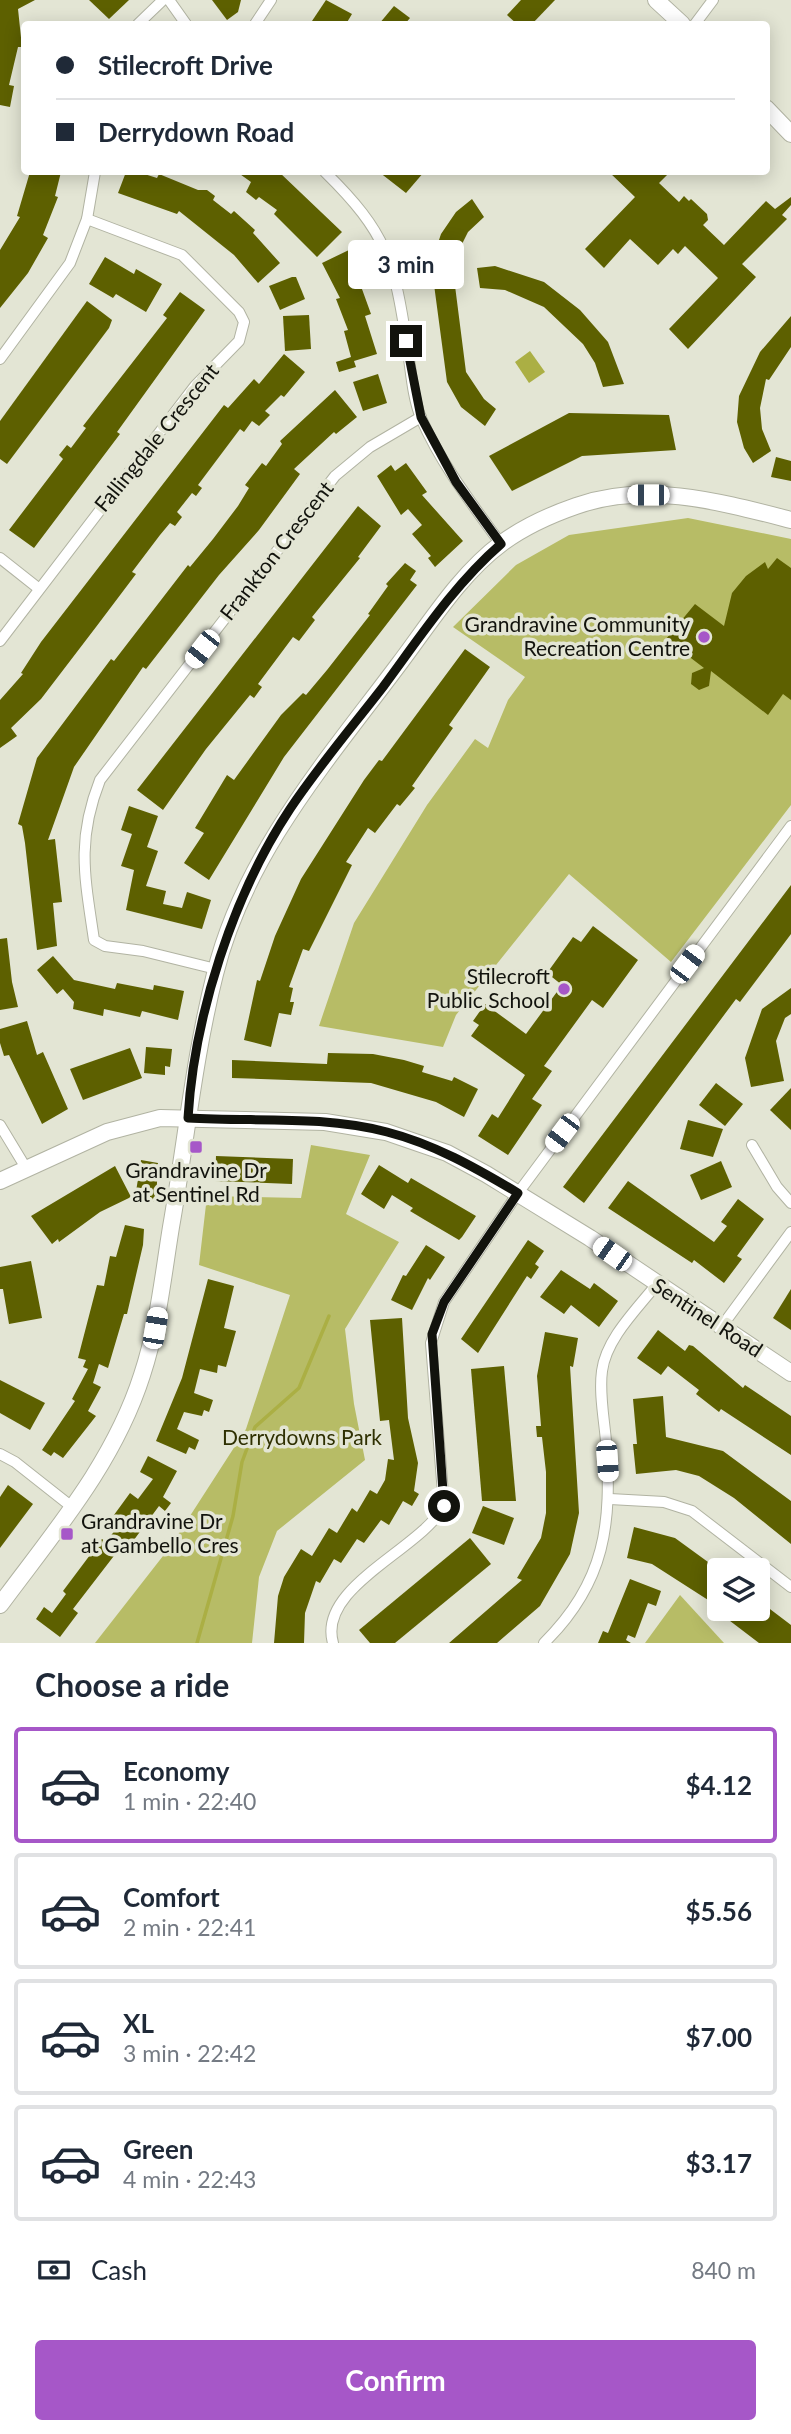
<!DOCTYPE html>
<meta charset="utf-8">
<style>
:root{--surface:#fff;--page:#f6f6f7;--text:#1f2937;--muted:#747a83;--line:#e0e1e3;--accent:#a657c8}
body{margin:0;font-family:Lato,sans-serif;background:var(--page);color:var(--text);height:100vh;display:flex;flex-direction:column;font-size:26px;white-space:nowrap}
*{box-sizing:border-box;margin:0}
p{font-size:23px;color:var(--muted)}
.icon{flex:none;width:38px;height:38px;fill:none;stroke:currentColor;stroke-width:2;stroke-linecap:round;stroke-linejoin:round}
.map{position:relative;height:1643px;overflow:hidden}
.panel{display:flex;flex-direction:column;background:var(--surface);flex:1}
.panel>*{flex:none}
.guide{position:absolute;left:21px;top:21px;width:749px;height:154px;border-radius:7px;box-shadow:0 4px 18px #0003;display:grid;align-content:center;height:154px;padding:0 35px;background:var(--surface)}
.buttons{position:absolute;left:707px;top:1558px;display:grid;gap:14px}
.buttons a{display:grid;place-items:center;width:63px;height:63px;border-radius:7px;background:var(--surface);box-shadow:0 4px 18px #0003;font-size:35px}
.end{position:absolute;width:32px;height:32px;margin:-16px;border:9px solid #12130d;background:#fff;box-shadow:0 0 0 4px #fff}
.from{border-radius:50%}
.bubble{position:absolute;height:49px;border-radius:7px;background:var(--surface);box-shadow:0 4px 18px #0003;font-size:23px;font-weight:700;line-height:49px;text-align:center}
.car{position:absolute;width:21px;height:42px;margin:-21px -10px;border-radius:9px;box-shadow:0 0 5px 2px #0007;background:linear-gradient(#fff 24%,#345 0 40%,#fff 0 76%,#345 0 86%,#fff 0)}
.guide b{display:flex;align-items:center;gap:24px;height:66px;font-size:26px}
.guide b+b{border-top:2px solid var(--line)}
.guide i{width:18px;height:18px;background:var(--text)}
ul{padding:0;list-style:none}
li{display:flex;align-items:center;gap:21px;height:116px;margin:0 14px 10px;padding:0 21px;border:4px solid var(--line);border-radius:7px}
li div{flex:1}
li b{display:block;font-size:26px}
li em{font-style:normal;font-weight:700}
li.active{border-color:var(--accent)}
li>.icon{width:63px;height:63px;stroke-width:1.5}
h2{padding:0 35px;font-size:32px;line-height:84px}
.pay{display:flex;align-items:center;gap:18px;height:77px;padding:0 35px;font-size:26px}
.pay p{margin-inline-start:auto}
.button{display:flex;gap:14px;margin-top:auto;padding:14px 35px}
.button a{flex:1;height:80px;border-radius:7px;background:var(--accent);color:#fff;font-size:28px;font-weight:700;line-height:80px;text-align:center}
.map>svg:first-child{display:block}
.green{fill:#b7bc66}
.water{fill:#abaf44}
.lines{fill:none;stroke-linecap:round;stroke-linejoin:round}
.stream{stroke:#abaf44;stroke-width:3.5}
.building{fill:#5d6000}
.street-casing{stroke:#b1b3a2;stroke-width:12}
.secondary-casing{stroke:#b1b3a2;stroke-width:18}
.street{stroke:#fff;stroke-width:10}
.secondary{stroke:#fff;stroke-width:16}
.route{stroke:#12130d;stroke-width:9}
.poi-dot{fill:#a657c8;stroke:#e3e5d4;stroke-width:2.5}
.labels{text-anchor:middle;stroke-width:7;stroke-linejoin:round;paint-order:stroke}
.street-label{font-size:21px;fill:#12130d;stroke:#e3e5d4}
.poi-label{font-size:21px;fill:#12130d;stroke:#e3e5d4;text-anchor:end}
.park-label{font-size:21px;fill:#2f3002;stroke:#e3e5d4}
</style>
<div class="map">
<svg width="791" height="1643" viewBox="0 0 791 1643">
<rect width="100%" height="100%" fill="#e3e5d4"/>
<!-- green -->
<g class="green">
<polygon points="688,518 791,539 791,805 671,962 569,874 456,1015 443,1047 319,1026 354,923 427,805 475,739 488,748 508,700 525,677 453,627 516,565 569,535"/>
<polygon points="311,1145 370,1155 346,1214 399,1242 345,1329 354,1404 365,1460 277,1531 259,1577 252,1643 95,1643 170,1547 246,1429 290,1295 199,1265 207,1196 301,1198"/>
<polygon points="680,1595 724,1643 645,1643"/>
</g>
<!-- water -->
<polygon class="water" points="530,351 545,372 529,383 515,362"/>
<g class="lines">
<!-- stream -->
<polyline class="stream" points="197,1643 233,1516 242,1462 255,1427 299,1388 329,1316"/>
</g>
<!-- building -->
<g class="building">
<polygon points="0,0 35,0 18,9 22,47 18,47 9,85 14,86 10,107 0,105"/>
<polygon points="89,0 129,0 109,19"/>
<polygon points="212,0 241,0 238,12 227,20"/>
<polygon points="326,0 352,14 346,24 310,24"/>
<polygon points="521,0 555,0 532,24 517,24 507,15"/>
<polygon points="394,6 410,18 405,24 379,24"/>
<polygon points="30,172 61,172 55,196 58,197 43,235 48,238 28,273 0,308 0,250 20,217 17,216"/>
<polygon points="126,172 138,172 157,178 159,174 198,190 207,190 215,196 213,200 231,214 234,211 255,230 253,233 280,263 258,283 234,255 179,211 177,214 118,193"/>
<polygon points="237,172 279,172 342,232 317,257 274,214 277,210 259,197 256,200 246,192 251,182"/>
<polygon points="379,172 424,172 406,193"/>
<polygon points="609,172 670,172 659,183 679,202 684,196 689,201 691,199 707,214 708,220 703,225 724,245 766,201 775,209 791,197 791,205 782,215 787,219 742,264 756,277 688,349 669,329 718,278 685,246 678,254 673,249 658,265 630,239 604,268 585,249 635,197"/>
<polygon points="472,199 484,217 468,232 459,250 454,278 466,372 484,399 496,409 485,426 461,407 447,382 433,277 433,258 441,234 456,212"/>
<polygon points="351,249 364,275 358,278 371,314 365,316 377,354 354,361 356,367 339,372 336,362 351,357 344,331 348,330 336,299 340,298 322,263"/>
<polygon points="105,257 134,274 136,269 162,284 146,312 116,294 113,298 89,284"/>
<polygon points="495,266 544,282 580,310 608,342 624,384 603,387 595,363 583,344 544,307 505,290 480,288 477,268"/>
<polygon points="292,277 296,277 305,299 280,310 269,286"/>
<polygon points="180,292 205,310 117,432 120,434 34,548 9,530 63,459 59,455 67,445 71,448 86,428 83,426 167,318 163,315"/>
<polygon points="87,301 112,320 109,328 7,464 0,459 0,421"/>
<polygon points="309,315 311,349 285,351 283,316"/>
<polygon points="791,316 791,347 769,380 766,379 760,408 762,429 771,451 753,463 744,448 737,422 739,396 760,352"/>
<polygon points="284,354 305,372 284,397 281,395 265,411 270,415 259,426 252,421 244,432 240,429 198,485 202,488 196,496 192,493 177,512 182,517 175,526 170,523 160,535 132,572 136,574 96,627 41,699 11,728 17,736 0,748 0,700 23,674 21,673 41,642 224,405 228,408 254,379 259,384"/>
<polygon points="378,374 387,403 363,411 353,382"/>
<polygon points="335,390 357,417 336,434 334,432 294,469 300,474 259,530 219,575 146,669 143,667 74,767 48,840 55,839 62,902 53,903 57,946 37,950 25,843 22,826 18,824 37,758 111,659 114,661 188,565 190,567 213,539 238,506 249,488 245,485 262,463 266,466 282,444 280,441"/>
<polygon points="569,413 669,415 676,450 582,456 512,491 489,456"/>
<polygon points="776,457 791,461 791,481 771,477"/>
<polygon points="406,463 427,492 422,495 463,541 435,567 428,558 431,556 412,534 422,525 408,509 401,515 377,476 391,465 395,471"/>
<polygon points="358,506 381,526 358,557 360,558 312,617 315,620 299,641 293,637 258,684 262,687 254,698 250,695 206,749 163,810 137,790"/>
<polygon points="777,558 791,568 791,700 783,694 768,715 711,671 709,686 699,690 691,684 692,673 704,668 666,639 695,604 724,626 732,593 746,576 765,562 768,569"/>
<polygon points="405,563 416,571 410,580 417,585 284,757 209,880 184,863 204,833 195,828 227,775 234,780 281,715 303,693 306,695 327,670 370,615 368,614 388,586 386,584"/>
<polygon points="465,649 490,667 449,725 453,728 412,786 415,788 400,806 397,804 375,833 368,828 346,862 352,865 309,951 303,949 289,987 293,988 290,1002 294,1002 291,1015 279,1013 271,1047 244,1040 257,980 260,981 275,936 301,879 364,780 379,760 382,761"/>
<polygon points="129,806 158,816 147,847 158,851 146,886 166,891 163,904 182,908 187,892 211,900 202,929 126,910 134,870 121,866 132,834 121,830"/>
<polygon points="791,885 791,934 740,1002 736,999 584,1203 563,1187"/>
<polygon points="593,926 638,960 603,1008 592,1000 544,1066 552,1071 532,1099 542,1105 508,1155 478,1136 492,1114 498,1118 525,1075 471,1036 479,1025 473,1021 485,1004 526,1034 562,985 547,973 573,937 581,942"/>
<polygon points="7,938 12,982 18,1007 0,1010 0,939"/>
<polygon points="53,956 74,980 115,989 117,983 153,990 154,985 184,991 178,1020 142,1011 140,1017 104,1009 103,1016 73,1009 74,1002 63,989 57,994 37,970"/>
<polygon points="791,988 791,1014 785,1018 776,1041 784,1081 751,1087 745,1058 762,1009"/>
<polygon points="27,1021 37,1055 43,1052 68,1109 42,1124 9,1055 4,1056 0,1043 0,1029"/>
<polygon points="146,1047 172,1049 170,1067 165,1066 165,1075 144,1073"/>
<polygon points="130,1048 142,1078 83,1100 70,1069"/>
<polygon points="328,1053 373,1054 404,1060 424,1066 422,1072 452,1081 454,1077 478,1089 464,1117 436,1102 371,1083 232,1078 232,1060 327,1064"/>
<polygon points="716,1083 743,1104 725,1126 699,1105"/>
<polygon points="791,1088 791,1130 770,1110"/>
<polygon points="688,1120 723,1129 713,1157 680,1149"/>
<polygon points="216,1156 293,1159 292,1184 215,1181"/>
<polygon points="141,1160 158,1163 156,1202 135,1198"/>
<polygon points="721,1161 732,1187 701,1200 690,1175"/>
<polygon points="379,1165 408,1183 411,1178 476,1216 462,1237 459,1240 425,1220 410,1211 413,1208 392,1195 384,1209 361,1194"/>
<polygon points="115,1166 131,1197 100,1212 59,1242 58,1239 52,1244 31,1216"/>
<polygon points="628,1181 714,1242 727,1226 721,1222 738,1199 764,1219 737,1256 742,1259 724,1283 694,1260 692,1263 608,1208"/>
<polygon points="125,1225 144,1229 143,1245 127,1314 124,1314 108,1368 99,1364 93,1383 101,1387 88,1411 96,1416 63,1458 54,1452 51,1456 42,1450 75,1401 72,1399 88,1369 83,1367 86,1360 78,1358 97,1285 104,1286 110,1256 116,1257"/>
<polygon points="528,1240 544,1251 535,1264 539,1267 531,1279 527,1276 478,1353 461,1339"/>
<polygon points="426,1245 445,1257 430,1280 428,1278 412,1310 391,1300 403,1275 406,1276"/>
<polygon points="31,1261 42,1318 9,1324 3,1289 0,1289 0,1267"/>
<polygon points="561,1270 590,1289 594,1283 618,1301 599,1327 571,1305 564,1314 540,1297"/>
<polygon points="208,1279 234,1286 224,1328 236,1331 226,1367 218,1365 217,1373 200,1369 194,1393 213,1400 209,1412 204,1410 202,1416 184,1412 177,1429 199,1440 195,1450 189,1447 186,1454 156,1441 182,1378"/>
<polygon points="791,1289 791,1330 773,1318"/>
<polygon points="402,1318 408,1418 418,1463 414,1491 419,1494 412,1506 403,1501 389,1525 381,1520 364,1543 357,1539 341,1563 334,1559 320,1583 316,1581 305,1613 304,1643 274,1643 278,1596 284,1577 301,1549 312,1556 329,1528 337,1533 352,1508 357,1512 370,1490 377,1494 385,1480 388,1459 394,1460 389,1420 380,1421 370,1320"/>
<polygon points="658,1330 685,1351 689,1345 693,1346 743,1388 745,1385 791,1416 791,1455 721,1409 719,1412 696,1394 699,1390 668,1366 661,1375 637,1358"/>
<polygon points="545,1332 578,1338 573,1367 570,1366 579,1513 570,1554 540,1606 497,1643 449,1643 522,1580 517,1578 541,1538 546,1513 546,1472 542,1437 537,1437 536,1426 541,1426 537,1376"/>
<polygon points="504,1366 516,1501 482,1501 471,1369"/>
<polygon points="0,1380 45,1403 30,1430 0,1413"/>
<polygon points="663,1396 666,1437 723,1451 791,1501 791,1544 734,1498 699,1476 676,1470 636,1474 633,1444 637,1444 633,1399"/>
<polygon points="148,1456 177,1471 163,1497 171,1503 165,1511 159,1506 125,1552 120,1548 73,1609 78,1613 60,1637 36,1619 44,1607 52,1613 66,1594 63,1591 102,1539 106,1542 119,1525 111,1519 122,1504 130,1493 138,1499 153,1479 140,1472"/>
<polygon points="8,1485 33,1504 0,1548 0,1497"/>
<polygon points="483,1506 514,1518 504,1545 472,1533"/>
<polygon points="634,1527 675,1538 719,1570 719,1607 652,1564 627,1558"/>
<polygon points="470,1538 491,1564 395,1643 370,1643 359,1630"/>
<polygon points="630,1579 661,1591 656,1606 648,1603 635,1638 628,1635 626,1640 631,1643 598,1643 603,1631 608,1633"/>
<polygon points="758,1600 791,1625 791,1643 759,1643 713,1608 758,1608"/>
</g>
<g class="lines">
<!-- street casing -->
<g class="street-casing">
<g id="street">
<polyline points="169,0 186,24"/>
<polyline points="138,24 163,0"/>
<polyline points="255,24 271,0"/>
<polyline points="695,24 713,0"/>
<path d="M325,172C387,233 394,260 407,345C411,368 412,396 421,418C441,464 472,504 501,544"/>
<polyline points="0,359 70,263 87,219 95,172"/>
<polyline points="0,558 38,588"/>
<polyline points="0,641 195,386 239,341 244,322 239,312 182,255 87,219"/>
<path d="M216,969L143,951L105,946L94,940C85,878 76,841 100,780L335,476L370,447L421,417"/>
<polyline points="0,1125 26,1168"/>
<polyline points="752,1145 777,1187 791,1203"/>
<polyline points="722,1326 791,1232"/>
<polyline points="0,1454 15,1462 72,1507"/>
<polyline points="610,1499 664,1502 692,1511 791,1587"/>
<path d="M333,1643C317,1587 420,1550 444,1506L431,1343L444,1302L518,1193L791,826"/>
<path d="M544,1643C606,1582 612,1523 606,1441C604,1418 599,1393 602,1371C606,1339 637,1309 656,1285"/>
</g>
</g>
<!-- secondary casing -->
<g class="secondary-casing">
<g id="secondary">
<polyline points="656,0 682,24"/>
<polyline points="766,108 791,134"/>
<polyline points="0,1181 107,1132 160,1118 325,1122 386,1132 447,1153 486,1174 590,1238 791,1373"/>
<path d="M0,1605C54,1532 114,1463 142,1375C158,1327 163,1276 171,1227C186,1142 194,1057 215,974C244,855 328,759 399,664C430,623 460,574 502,543C524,527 550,515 576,506C646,481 721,502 791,520"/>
</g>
</g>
<!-- street -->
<use href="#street" class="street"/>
<!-- secondary -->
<use href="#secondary" class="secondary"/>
</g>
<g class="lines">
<!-- route -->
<path class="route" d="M406,341L421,417L456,482L501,544C454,585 420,637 383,687C352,727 318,767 290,809C233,895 194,1016 188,1118C254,1122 322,1115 387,1132C434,1144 476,1168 518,1193L444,1302L432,1334L444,1506"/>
</g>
<!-- markers -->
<g class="poi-dot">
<circle cx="704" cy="637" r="7"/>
<circle cx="564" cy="989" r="7"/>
<rect x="189" y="1140" width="14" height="14" rx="3.5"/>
<rect x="60" y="1527" width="14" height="14" rx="3.5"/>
</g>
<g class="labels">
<!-- street labels -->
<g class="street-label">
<text transform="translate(157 438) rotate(-51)" y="7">Fallingdale Crescent</text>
<text transform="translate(277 551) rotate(-52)" y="7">Frankton Crescent</text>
<text transform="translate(707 1318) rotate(33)" y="7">Sentinel Road</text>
</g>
<!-- poi labels -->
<g class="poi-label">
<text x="690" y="632">Grandravine Community<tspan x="690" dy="24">Recreation Centre</tspan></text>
<text x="550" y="984">Stilecroft<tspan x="550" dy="24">Public School</tspan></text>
<text x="196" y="1178" text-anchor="middle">Grandravine Dr<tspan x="196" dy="24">at Sentinel Rd</tspan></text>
<text x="81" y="1529" text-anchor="start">Grandravine Dr<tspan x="81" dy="24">at Gambello Cres</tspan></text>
</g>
<!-- park labels -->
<g class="park-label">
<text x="302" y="1445">Derrydowns Park</text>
</g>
</g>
</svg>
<div class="buttons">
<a><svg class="icon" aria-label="layers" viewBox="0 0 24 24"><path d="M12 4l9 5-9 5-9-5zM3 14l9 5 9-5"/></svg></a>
</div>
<i class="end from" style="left:444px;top:1506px"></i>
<i class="end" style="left:406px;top:341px"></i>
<div class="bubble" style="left:348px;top:240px;width:116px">3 min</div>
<i class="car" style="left:648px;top:495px;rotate:270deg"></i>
<i class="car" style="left:202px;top:649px;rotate:218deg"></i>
<i class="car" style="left:687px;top:964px;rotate:37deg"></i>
<i class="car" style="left:562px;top:1133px;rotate:217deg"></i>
<i class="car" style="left:612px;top:1254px;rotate:305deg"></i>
<i class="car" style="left:155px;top:1328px;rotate:10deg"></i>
<i class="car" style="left:607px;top:1461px;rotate:176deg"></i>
<div class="guide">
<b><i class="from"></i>Stilecroft Drive</b>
<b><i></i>Derrydown Road</b>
</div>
</div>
<section class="panel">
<h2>Choose a ride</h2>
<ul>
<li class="active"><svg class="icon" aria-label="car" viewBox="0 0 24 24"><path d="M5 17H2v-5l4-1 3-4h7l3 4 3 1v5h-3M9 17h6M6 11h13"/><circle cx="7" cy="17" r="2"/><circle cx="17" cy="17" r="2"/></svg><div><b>Economy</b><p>1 min · 22:40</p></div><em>$4.12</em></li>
<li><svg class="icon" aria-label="car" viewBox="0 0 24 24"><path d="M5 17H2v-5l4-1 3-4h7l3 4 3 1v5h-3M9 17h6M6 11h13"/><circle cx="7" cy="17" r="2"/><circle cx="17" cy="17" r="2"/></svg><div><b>Comfort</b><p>2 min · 22:41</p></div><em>$5.56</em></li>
<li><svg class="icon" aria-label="car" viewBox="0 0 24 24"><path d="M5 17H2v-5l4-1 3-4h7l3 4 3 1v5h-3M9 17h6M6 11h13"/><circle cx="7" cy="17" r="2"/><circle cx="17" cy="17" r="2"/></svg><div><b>XL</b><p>3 min · 22:42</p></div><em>$7.00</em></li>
<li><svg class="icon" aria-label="car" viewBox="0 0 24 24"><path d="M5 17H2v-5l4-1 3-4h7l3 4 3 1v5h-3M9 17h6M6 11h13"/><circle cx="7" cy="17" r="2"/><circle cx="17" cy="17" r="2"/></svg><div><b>Green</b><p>4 min · 22:43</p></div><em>$3.17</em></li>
</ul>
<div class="pay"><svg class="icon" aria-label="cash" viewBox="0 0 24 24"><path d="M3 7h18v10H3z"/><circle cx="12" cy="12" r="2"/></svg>Cash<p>840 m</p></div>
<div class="button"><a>Confirm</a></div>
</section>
